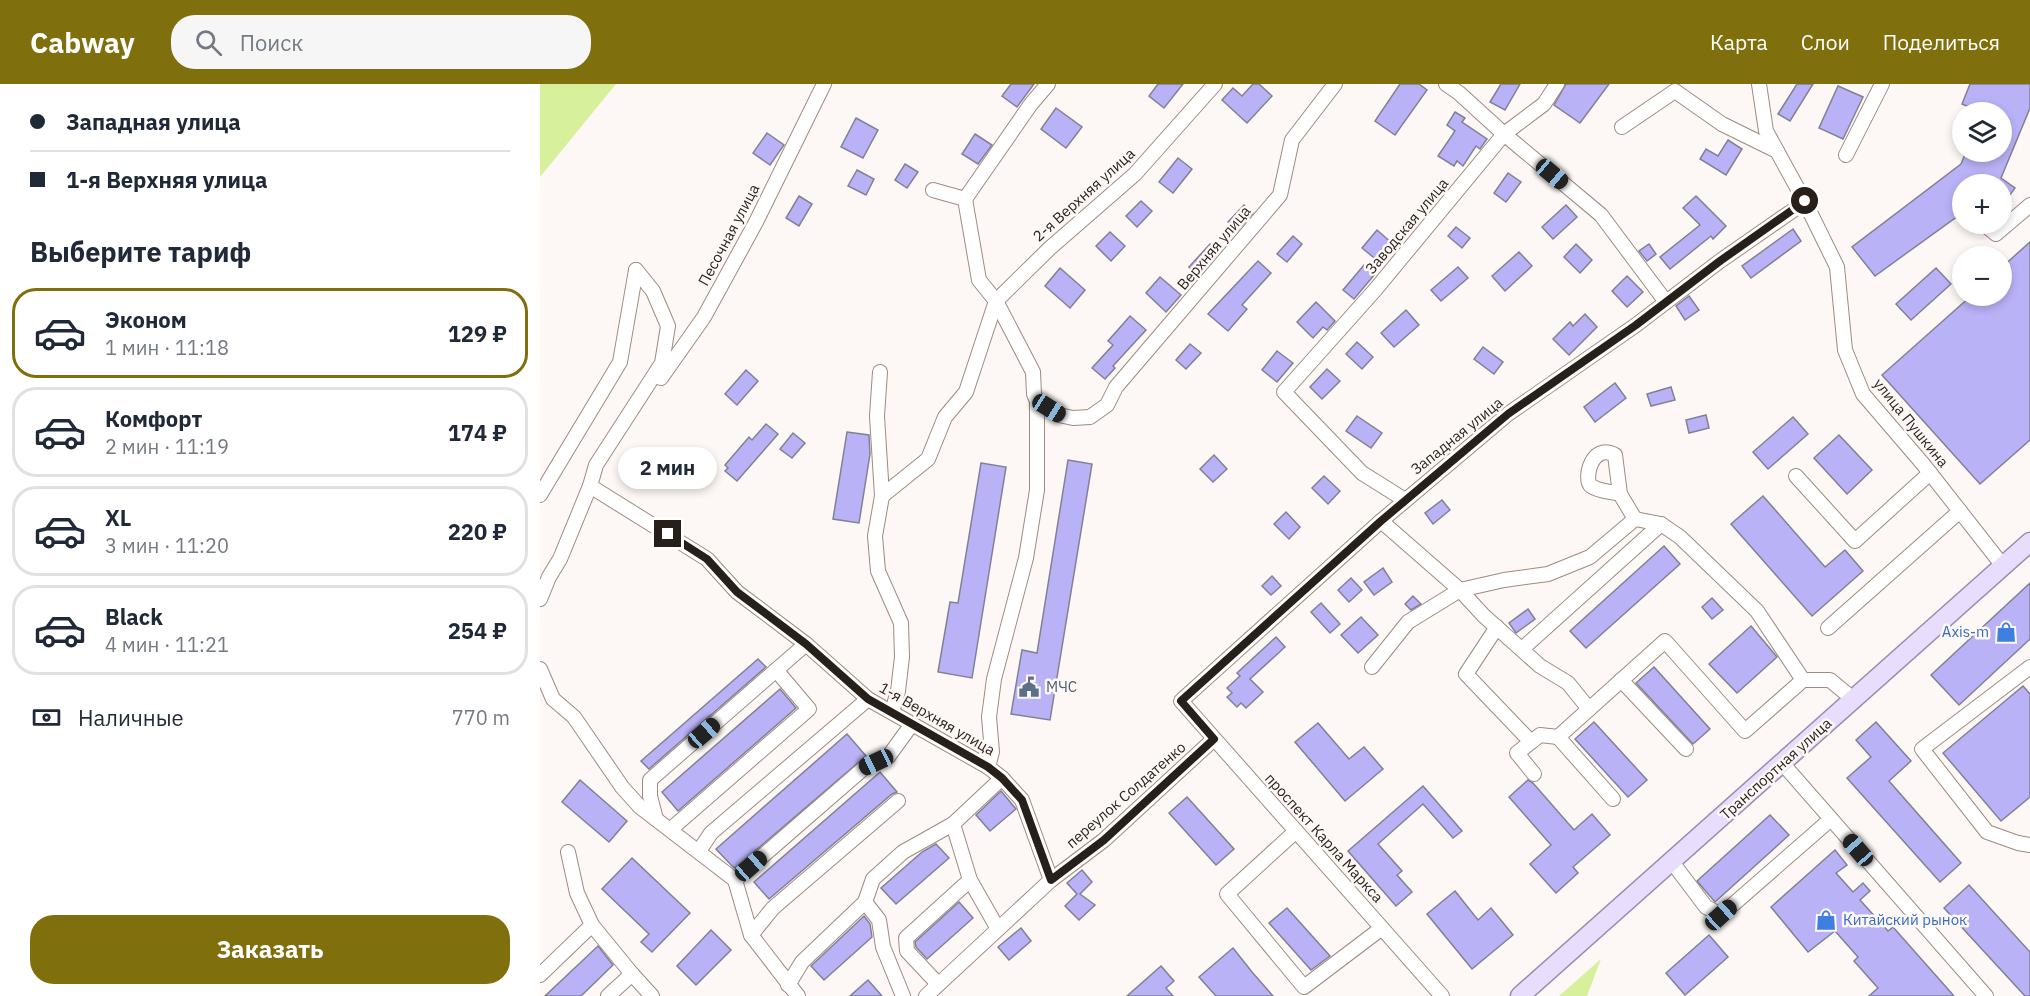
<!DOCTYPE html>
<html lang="ru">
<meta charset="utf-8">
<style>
:root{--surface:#fff;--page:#f6f6f7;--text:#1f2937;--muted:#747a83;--line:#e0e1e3;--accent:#806f0d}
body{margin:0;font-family:"IBM Plex Sans",sans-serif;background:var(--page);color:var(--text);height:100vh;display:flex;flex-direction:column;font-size:22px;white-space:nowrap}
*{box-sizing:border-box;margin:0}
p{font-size:20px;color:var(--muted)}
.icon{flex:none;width:33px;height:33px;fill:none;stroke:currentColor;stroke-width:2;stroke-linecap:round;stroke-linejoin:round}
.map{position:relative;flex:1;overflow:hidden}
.drawer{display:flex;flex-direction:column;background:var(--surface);width:540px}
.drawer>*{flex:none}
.top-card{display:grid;align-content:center;height:132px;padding:0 30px;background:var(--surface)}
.tools{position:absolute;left:1412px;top:18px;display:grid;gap:12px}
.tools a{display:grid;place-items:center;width:60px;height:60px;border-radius:50%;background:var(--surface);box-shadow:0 3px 9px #0003;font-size:30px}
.end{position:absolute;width:27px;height:27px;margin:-14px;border:8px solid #271f1a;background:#fff;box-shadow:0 0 0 3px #fff}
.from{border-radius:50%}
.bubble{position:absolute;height:42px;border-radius:21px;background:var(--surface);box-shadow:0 3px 9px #0003;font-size:20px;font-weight:800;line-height:42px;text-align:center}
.car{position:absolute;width:18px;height:36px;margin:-18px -9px;border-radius:8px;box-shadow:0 0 4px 2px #0007;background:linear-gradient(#222 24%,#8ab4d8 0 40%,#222 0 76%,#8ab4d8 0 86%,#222 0)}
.top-card b{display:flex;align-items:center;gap:21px;height:57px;font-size:22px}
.top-card b+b{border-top:2px solid var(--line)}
.top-card i{width:15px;height:15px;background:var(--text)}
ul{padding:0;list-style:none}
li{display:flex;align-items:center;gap:18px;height:90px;margin:0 12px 9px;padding:0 18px;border:3px solid var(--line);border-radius:24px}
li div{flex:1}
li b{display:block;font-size:22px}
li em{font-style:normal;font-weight:800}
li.selected{border-color:var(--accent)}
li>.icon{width:54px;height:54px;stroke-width:1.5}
h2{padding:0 30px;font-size:27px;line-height:72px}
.pay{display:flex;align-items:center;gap:15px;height:66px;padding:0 30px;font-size:22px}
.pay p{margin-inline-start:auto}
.primary-button{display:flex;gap:12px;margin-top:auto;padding:12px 30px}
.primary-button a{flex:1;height:69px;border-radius:24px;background:var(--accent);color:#fff;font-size:24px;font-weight:800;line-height:69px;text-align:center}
header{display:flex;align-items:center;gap:36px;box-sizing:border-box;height:84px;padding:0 30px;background:var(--accent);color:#fff}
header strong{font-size:28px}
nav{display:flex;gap:33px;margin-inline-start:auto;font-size:21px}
.search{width:420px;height:54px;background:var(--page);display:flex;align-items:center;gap:15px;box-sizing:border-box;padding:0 21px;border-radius:24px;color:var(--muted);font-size:22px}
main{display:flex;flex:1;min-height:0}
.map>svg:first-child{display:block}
.green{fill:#d7f09c}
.building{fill:#b9b2f7;stroke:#828095;stroke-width:1.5}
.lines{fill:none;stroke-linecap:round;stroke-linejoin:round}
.minor-casing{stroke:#a08a7f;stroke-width:16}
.major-casing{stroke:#9a8cad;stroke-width:21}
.minor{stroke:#fff;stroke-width:14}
.major{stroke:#e8ddfd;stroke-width:18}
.route{stroke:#271f1a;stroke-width:8}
.labels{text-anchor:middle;stroke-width:5;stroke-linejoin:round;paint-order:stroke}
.street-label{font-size:15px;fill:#271f1a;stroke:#fdf8f5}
.shop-label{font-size:15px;fill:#366cbe;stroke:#fdf8f5;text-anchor:end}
.service-label{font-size:15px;fill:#4e5e75;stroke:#fdf8f5;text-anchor:start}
</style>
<header>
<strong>Cabway</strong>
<div class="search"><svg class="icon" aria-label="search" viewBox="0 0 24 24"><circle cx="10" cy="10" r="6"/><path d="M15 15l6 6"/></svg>Поиск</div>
<nav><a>Карта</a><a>Слои</a><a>Поделиться</a></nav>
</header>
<main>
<section class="drawer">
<div class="top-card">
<b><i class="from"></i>Западная улица</b>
<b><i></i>1-я Верхняя улица</b>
</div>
<h2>Выберите тариф</h2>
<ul>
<li class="selected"><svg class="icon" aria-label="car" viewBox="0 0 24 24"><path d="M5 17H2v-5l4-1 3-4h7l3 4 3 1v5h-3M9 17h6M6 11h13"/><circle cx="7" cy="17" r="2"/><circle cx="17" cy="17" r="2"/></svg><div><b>Эконом</b><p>1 мин · 11:18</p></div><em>129 ₽</em></li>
<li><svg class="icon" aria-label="car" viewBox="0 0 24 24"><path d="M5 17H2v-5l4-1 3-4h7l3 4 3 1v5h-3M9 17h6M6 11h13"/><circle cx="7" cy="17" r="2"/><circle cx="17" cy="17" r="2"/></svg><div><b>Комфорт</b><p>2 мин · 11:19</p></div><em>174 ₽</em></li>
<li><svg class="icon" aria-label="car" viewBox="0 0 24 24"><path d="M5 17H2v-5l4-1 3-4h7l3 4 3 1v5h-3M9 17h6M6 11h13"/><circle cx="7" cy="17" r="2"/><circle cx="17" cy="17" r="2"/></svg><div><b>XL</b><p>3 мин · 11:20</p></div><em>220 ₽</em></li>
<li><svg class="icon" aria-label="car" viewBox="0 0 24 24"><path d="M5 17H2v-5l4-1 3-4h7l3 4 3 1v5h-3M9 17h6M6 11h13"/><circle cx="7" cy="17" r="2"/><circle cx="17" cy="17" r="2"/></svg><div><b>Black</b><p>4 мин · 11:21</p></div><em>254 ₽</em></li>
</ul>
<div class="pay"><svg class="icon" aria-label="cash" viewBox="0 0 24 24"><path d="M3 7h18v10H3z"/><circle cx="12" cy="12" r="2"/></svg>Наличные<p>770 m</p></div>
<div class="primary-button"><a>Заказать</a></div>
</section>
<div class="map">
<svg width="1490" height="912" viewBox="0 0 1490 912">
<rect width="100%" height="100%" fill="#fdf8f5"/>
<!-- green -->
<g class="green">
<polygon points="0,0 76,0 0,93"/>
<polygon points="1061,875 1047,912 1019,912"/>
</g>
<!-- building -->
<g class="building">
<polygon points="471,0 494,0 477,23 462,12"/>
<polygon points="618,0 643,0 624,24 609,12"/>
<polygon points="713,0 719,0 732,12 707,39 682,16 693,4 702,12"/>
<polygon points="860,0 879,0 887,6 855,51 835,37"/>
<polygon points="961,0 980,0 965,26 950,18"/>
<polygon points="1026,0 1069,0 1040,39 1014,21"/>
<polygon points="1257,0 1273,0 1250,37 1238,30"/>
<polygon points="1430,0 1490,0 1490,24 1461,94 1475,104 1461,123 1461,100 1422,100 1422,129 1335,192 1312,163 1421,80 1426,68 1461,68 1461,28 1442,28 1422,20"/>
<polygon points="1298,2 1323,13 1303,55 1279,44"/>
<polygon points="516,24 542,43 526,64 501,45"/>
<polygon points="915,28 925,34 922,38 947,55 940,65 936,62 923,82 917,77 914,82 898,72 915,47 907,41"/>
<polygon points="316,34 338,46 323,74 301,63"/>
<polygon points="227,49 244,61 230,81 213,69"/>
<polygon points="435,50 452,61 438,80 422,70"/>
<polygon points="1188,56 1202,65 1186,91 1160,75 1166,65 1178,72"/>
<polygon points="638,74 652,85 633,109 619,98"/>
<polygon points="365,80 378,88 367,104 355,96"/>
<polygon points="317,86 334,95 326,111 308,102"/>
<polygon points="968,89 981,98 966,118 954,109"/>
<polygon points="259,112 272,120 259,142 246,134"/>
<polygon points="1156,112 1186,142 1173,155 1171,152 1130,185 1120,173 1160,141 1143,124"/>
<polygon points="601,117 612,127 597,143 586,132"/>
<polygon points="704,121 713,129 697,147 688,138"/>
<polygon points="1026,121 1037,133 1013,155 1002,143"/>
<polygon points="916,143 930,154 922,164 908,152"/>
<polygon points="1253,145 1261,157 1211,194 1202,182"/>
<polygon points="837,146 853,160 838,177 822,164"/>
<polygon points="570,148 585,162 571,177 556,162"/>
<polygon points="753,152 762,160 747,178 737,170"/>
<polygon points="1490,158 1490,356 1440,400 1342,291 1431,212 1461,212 1461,184"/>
<polygon points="670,160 679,168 658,192 649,183"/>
<polygon points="1036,160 1052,176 1040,189 1024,173"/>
<polygon points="1109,160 1116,170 1107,177 1099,167"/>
<polygon points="979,168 992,182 965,207 952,192"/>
<polygon points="718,177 731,189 702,221 707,225 688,247 668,230"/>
<polygon points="824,181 835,190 814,215 803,206"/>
<polygon points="918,183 928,194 901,217 891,206"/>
<polygon points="520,184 545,206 530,224 505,202"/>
<polygon points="1396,184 1411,200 1371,236 1356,220"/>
<polygon points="1087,192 1103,208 1087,223 1072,207"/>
<polygon points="620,193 641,211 626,228 606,209"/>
<polygon points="1149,212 1159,226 1145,236 1136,222"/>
<polygon points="776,218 795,237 787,246 783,243 773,254 757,238"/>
<polygon points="866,226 879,241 854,263 841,249"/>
<polygon points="1045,230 1057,243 1029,271 1013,255 1030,238 1033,242"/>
<polygon points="590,232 606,246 573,282 575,284 565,295 552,284 573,261 568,257"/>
<polygon points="817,258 833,273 822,285 806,270"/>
<polygon points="650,260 661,269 646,285 636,276"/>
<polygon points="943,263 963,278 954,290 934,275"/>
<polygon points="737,267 753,279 737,298 722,286"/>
<polygon points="787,285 800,297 782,315 770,303"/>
<polygon points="206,286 218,297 197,321 185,310"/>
<polygon points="1075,299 1086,314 1055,338 1044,323"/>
<polygon points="1131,303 1135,316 1111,322 1107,310"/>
<polygon points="1166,331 1169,344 1149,349 1146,336"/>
<polygon points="817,332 842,349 831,364 806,347"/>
<polygon points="1253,333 1268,350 1228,385 1213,368"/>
<polygon points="226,340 238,350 197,397 185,387 188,384 185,381 209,353 212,356"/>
<polygon points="307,348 329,351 330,370 319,439 293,435"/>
<polygon points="253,349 265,359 252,374 240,365"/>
<polygon points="1299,351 1332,386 1307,410 1274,374"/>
<polygon points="674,371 687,385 673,398 660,385"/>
<polygon points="528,376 552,380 510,636 471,630 482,566 497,569"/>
<polygon points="441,379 466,383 432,594 398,588 410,518 418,519"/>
<polygon points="784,392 800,407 788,420 772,404"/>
<polygon points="1223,412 1285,483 1305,466 1323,487 1272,532 1191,440"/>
<polygon points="902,416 910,426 893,440 885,429"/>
<polygon points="746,428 760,443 749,455 734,440"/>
<polygon points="1124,462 1140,480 1046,564 1030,547"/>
<polygon points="843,484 852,498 834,511 824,498"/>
<polygon points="732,492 741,502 731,511 722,502"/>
<polygon points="811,494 822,506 809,518 798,506"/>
<polygon points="1490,499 1490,555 1419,621 1391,591"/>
<polygon points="873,512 881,520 871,526 865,520"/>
<polygon points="1172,514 1183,526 1172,535 1162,523"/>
<polygon points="781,519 800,540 790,549 771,528"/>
<polygon points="988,525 995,535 976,549 969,539"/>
<polygon points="821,533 838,551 818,569 801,551"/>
<polygon points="1211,542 1237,573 1197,609 1169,580"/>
<polygon points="736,553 745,563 710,595 723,608 706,624 701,619 697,623 687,613 692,609 687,604 700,592 697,589"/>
<polygon points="218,575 226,583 109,685 101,677"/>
<polygon points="1114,583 1170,645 1153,660 1096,599"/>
<polygon points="1483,602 1490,610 1490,713 1461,737 1403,669"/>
<polygon points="240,605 256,624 138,727 122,708"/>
<polygon points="1054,638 1107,696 1088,713 1035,655"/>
<polygon points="1336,638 1371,677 1349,697 1421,779 1400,798 1307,694 1331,673 1316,656"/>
<polygon points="778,639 809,675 824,663 843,685 805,717 755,658"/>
<polygon points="307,650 326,672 195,784 192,782 176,765"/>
<polygon points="340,688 357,708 352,710 229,815 214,798"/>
<polygon points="40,696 87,737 69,758 22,718"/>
<polygon points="988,696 993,699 1034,746 1052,730 1070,751 1033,783 1038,789 1016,809 990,780 1011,761 969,713"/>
<polygon points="883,702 922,747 913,754 883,720 838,760 862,787 857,791 872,808 856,822 808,767"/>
<polygon points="461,707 476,725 450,747 436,731"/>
<polygon points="647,713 694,765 676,781 629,729"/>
<polygon points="1230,731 1249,751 1175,818 1157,797"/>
<polygon points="396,760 409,774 356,820 341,804 382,768"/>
<polygon points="1295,766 1307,781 1296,789 1313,808 1323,799 1330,807 1320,816 1348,847 1353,843 1414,912 1329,912 1338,904 1314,877 1318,873 1295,847 1268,868 1231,823"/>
<polygon points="92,774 150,829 112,868 101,858 109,850 62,805"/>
<polygon points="542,786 552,798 540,810 555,821 539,836 525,822 537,810 527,799"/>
<polygon points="1429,801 1490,868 1490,912 1485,912 1404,824"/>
<polygon points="915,807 938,836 951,824 973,851 932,885 887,830"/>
<polygon points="419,818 433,834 387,875 376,863 375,858"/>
<polygon points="747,824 790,872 771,886 729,839"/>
<polygon points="324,832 330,840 332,853 284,896 271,882"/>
<polygon points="481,844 491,857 469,876 458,863"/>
<polygon points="171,846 191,866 156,901 137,882"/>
<polygon points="1169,851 1188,873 1145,911 1126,889"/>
<polygon points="58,862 73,881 41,912 5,912"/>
<polygon points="693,864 712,888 733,912 676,912 659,893"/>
<polygon points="621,882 634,897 626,904 633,912 587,912"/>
<polygon points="328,896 342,912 310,912"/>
</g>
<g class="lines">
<!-- minor casing -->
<g class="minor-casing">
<g id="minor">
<polyline points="906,0 919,9 964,50 1061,131 1126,218"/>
<polyline points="1219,0 1226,47 1265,118 1297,183 1305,266 1323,310 1383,380 1463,482"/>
<polyline points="1082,43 1135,7 1182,40 1237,67"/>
<polyline points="1306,71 1342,0"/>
<polyline points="393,106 425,115 439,196 456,217 493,288 494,310 497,317 519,331 533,334 550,333 567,321 576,303 740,111 752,56 795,0"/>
<polyline points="425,115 491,20 508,0"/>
<polyline points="1444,140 1456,150 1490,121"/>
<polyline points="96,186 113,207 128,242 122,279 56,381 50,402 167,475 197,508 266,560 328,615 448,683 462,694 482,716 511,796"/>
<polyline points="340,288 337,332 342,412 335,452 338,487 361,539 362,573 358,607 352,628"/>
<polyline points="121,294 164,233 216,138 284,0"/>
<polyline points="1256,392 1315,457 1390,389"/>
<path d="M1080,410C1072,408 1058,407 1051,402C1043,395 1052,358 1075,371L1080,410L1095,435"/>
<polyline points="0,411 80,278 96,186"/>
<polyline points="342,412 388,375 405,333 426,308 456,217 510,164 595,90 675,0"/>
<polyline points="865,416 822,389 744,308 835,206 964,50 1004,20 1017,0"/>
<polyline points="841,437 920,506 944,532 1000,582 1028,599 1049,625"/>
<polyline points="0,515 9,493 20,475 50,402"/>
<polyline points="957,543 926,590 991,658"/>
<polyline points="1288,544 1420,427"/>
<polyline points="982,565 1121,440"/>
<polyline points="832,583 868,538 920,506 964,496 1008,490 1050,473 1095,435 1121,440 1140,453 1217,527 1263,596"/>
<polyline points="1490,583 1382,665 1447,748 1478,759 1490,761"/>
<polyline points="0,585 13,615 34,633 82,703 100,723 195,796 211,851 258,912"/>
<polyline points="1081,596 1146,665"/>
<polyline points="1243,680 1446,912"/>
<polyline points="448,683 452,668 449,633 454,595 486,474 497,406 497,317"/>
<polyline points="994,690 977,669 1000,651 1018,653"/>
<polyline points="1073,715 1018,653 1125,557 1205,647 1263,596 1290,596 1313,615"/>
<polyline points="116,735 110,712 110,696 266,560"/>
<polyline points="413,740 430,796 458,845"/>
<polyline points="131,745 269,625 236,586"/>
<polyline points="756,747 687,810 764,903 842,844"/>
<polyline points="159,767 171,749 328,615"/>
<polyline points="28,768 37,809 52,841 92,890 68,912"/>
<polyline points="1132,778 1166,823 1181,831 1291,735"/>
<polyline points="195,796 324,684 348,673 372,640"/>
<polyline points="325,818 339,836 343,863 363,912"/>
<polyline points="211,851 233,824 358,717"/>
<polyline points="92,890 112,912"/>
<polyline points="0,891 52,841"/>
<polyline points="398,900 367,867 366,854 430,796"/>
<polyline points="248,901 262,878 325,818 333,795 363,768 413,740 462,694"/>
<polyline points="386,912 511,796 564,756 674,655"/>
<polyline points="902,912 641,617 841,437 968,330 1096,241 1180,177 1265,118"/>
</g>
</g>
<!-- major casing -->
<g class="major-casing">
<polyline id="major" points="980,912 1490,458"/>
</g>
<!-- minor -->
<use href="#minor" class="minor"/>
<!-- major -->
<use href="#major" class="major"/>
</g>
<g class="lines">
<!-- route -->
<polyline class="route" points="128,450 167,475 197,508 266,560 328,615 448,683 462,694 482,716 511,796 564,756 674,655 641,617 841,437 968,330 1096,241 1180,177 1265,117"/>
</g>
<!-- icons -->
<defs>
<g id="shop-bare" transform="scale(1.62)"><path d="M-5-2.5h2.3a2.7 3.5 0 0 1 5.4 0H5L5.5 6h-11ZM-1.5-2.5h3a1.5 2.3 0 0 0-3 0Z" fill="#3f7fe0" stroke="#fdf8f5" stroke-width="2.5" paint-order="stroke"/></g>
<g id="civic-bare" transform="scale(1.62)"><path d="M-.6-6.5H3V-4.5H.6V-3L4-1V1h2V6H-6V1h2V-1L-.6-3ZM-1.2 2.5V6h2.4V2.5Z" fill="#5c6f8a" stroke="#fdf8f5" stroke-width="2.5" paint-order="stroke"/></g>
</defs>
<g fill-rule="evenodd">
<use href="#shop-bare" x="1466" y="548"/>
<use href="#civic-bare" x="489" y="603"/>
<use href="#shop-bare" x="1286" y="836"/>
</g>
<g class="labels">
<!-- street labels -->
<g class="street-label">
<text transform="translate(544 111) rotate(-42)" y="5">2-я Верхняя улица</text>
<text transform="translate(867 142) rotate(-50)" y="5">Заводская улица</text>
<text transform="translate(189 151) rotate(-62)" y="5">Песочная улица</text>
<text transform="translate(674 164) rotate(-50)" y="5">Верхняя улица</text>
<text transform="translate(1371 339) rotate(51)" y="5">улица Пушкина</text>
<text transform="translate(917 352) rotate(-39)" y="5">Западная улица</text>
<text transform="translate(397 635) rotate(30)" y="5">1-я Верхняя улица</text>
<text transform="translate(1236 685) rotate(-42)" y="5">Транспортная улица</text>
<text transform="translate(586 711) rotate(-41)" y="5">переулок Солдатенко</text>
<text transform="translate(784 754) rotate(48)" y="5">проспект Карла Маркса</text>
</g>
<!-- shop labels -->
<g class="shop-label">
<text x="1449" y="553">Axis-m</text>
<text x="1303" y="841" text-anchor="start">Китайский рынок</text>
</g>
<!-- service labels -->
<g class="service-label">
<text x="506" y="608">МЧС</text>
</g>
</g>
</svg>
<div class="tools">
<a><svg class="icon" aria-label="layers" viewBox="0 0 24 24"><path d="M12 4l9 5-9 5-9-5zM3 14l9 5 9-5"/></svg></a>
<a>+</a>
<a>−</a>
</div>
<i class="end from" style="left:1265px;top:117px"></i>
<i class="end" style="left:128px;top:450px"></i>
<div class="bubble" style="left:78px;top:363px;width:99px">2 мин</div>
<i class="car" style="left:1012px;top:90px;rotate:130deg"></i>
<i class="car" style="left:509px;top:324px;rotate:122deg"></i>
<i class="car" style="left:164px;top:649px;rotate:49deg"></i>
<i class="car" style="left:336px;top:678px;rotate:245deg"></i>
<i class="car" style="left:1318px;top:766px;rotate:319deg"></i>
<i class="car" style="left:211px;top:782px;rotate:49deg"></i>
<i class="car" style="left:1181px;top:831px;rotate:48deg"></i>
</div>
</main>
